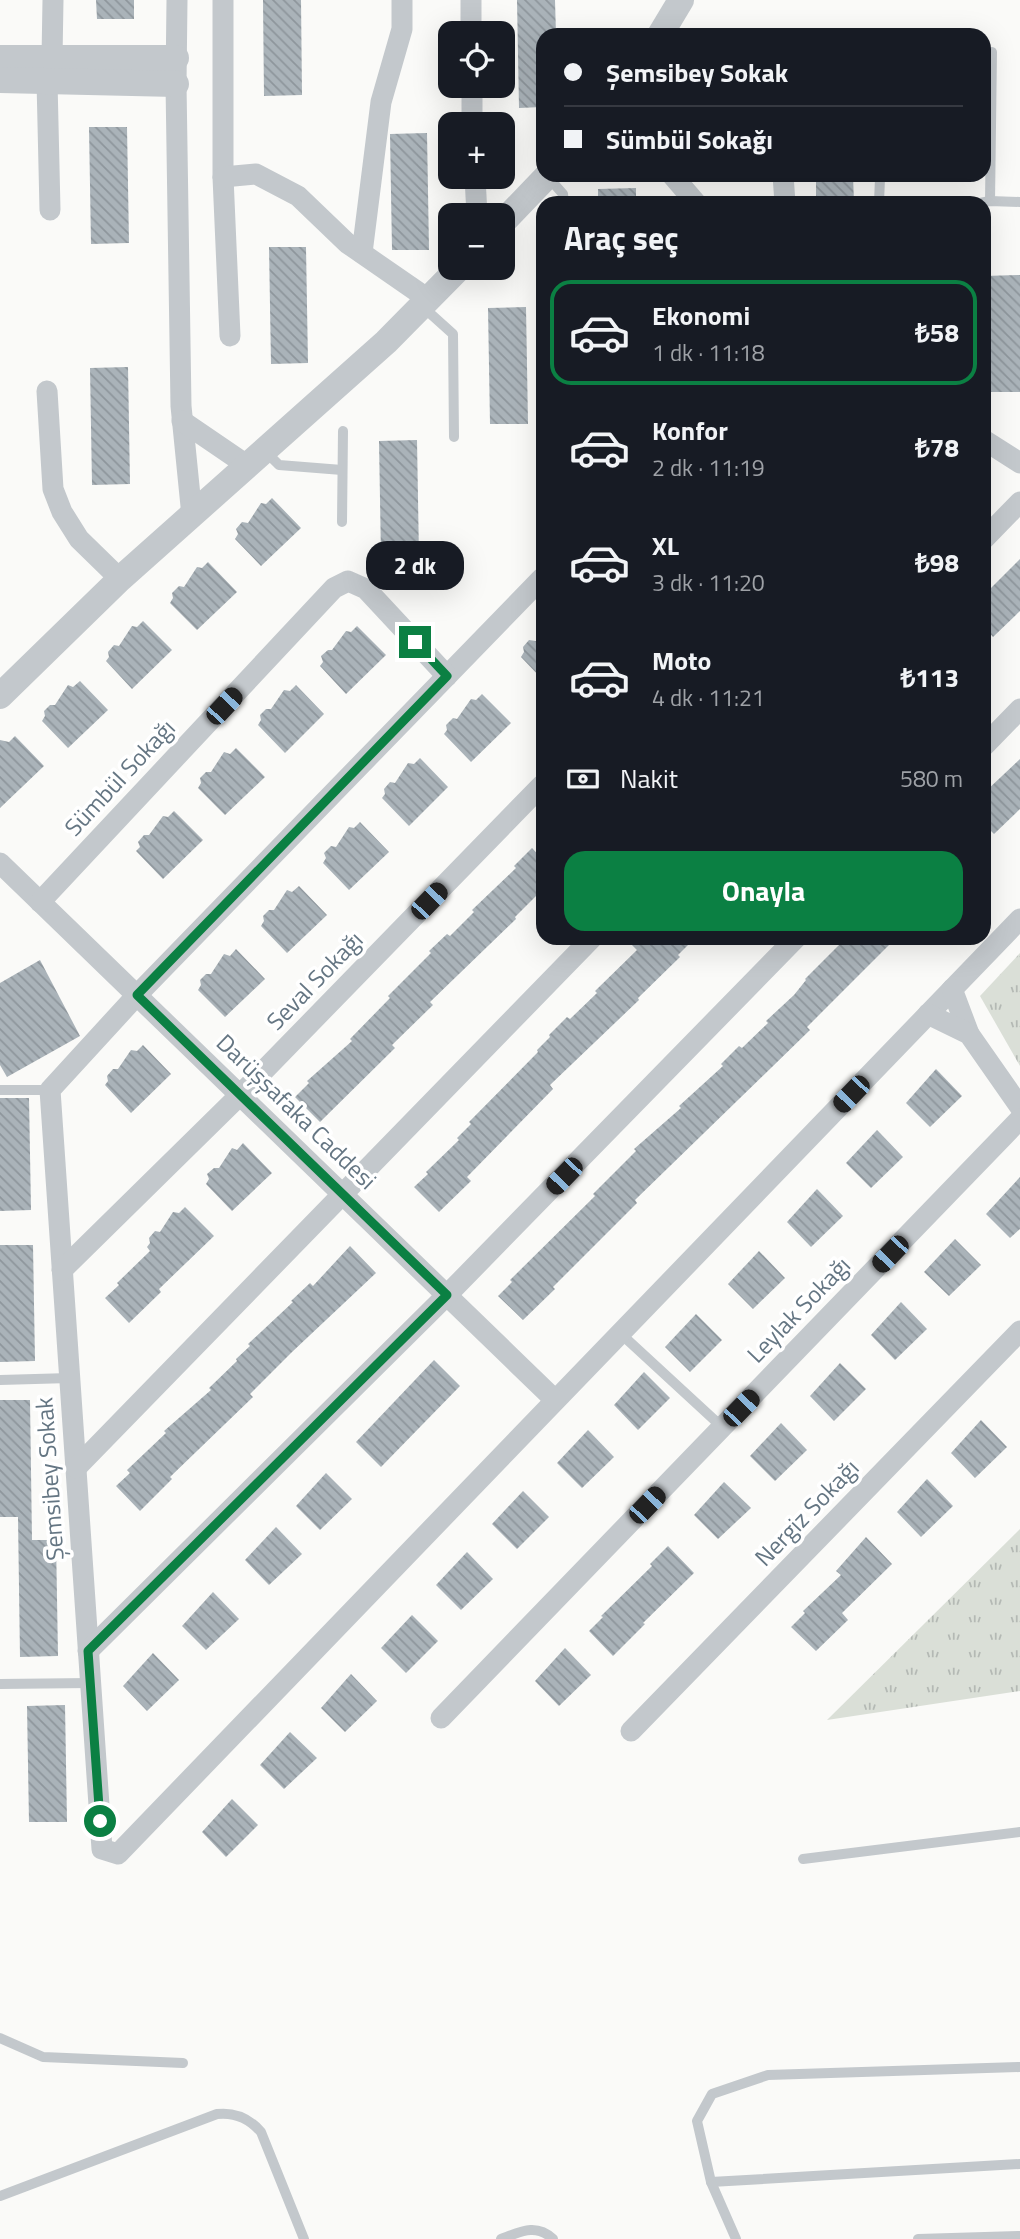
<!DOCTYPE html>
<html lang="tr">
<meta charset="utf-8">
<style>
:root{--surface:#171b24;--page:#242831;--text:#f1f3f6;--muted:#9ea1a6;--line:#363941;--accent:#0b8043}
body{margin:0;font-family:"Titillium Web",sans-serif;background:var(--page);color:var(--text);height:100vh;display:flex;flex-direction:column;font-size:26px;white-space:nowrap}
*{box-sizing:border-box;margin:0}
p{font-size:23px;color:var(--muted)}
.icon{flex:none;width:38px;height:38px;fill:none;stroke:currentColor;stroke-width:2;stroke-linecap:round;stroke-linejoin:round}
.map{position:relative;flex:1;overflow:hidden}
.sheet{position:absolute;left:536px;top:196px;width:455px;height:749px;display:flex;flex-direction:column;background:var(--surface);border-radius:21px;box-shadow:0 7px 28px #0002}
.sheet>*{flex:none}
.guide{position:absolute;left:536px;top:28px;width:455px;height:154px;border-radius:21px;box-shadow:0 7px 28px #0002;display:grid;align-content:center;height:154px;padding:0 28px;background:var(--surface)}
.controls{position:absolute;left:438px;top:21px;display:grid;gap:14px}
.controls a{display:grid;place-items:center;width:77px;height:77px;border-radius:14px;background:var(--surface);box-shadow:0 7px 28px #0002;font-size:35px}
.end{position:absolute;width:32px;height:32px;margin:-16px;border:9px solid #0b8043;background:#fff;box-shadow:0 0 0 4px #fff}
.from{border-radius:50%}
.bubble{position:absolute;height:49px;border-radius:21px;background:var(--surface);box-shadow:0 7px 28px #0002;font-size:23px;font-weight:700;line-height:49px;text-align:center}
.car{position:absolute;width:21px;height:42px;margin:-21px -10px;border-radius:9px;box-shadow:0 0 5px 2px #0007;background:linear-gradient(#222 24%,#8ab4d8 0 40%,#222 0 76%,#8ab4d8 0 86%,#222 0)}
.guide b{display:flex;align-items:center;gap:24px;height:66px;font-size:26px}
.guide b+b{border-top:2px solid var(--line)}
.guide i{width:18px;height:18px;background:var(--text)}
ul{padding:0;list-style:none}
li{display:flex;align-items:center;gap:21px;height:105px;margin:0 14px 10px;padding:0 14px;border:4px solid transparent;border-radius:21px}
li div{flex:1}
li b{display:block;font-size:26px}
li em{font-style:normal;font-weight:700}
li.active{border-color:var(--accent)}
li>.icon{width:63px;height:63px;stroke-width:1.5}
h2{padding:0 28px;font-size:32px;line-height:84px}
.pay{display:flex;align-items:center;gap:18px;height:77px;padding:0 28px;font-size:26px}
.pay p{margin-inline-start:auto}
.action{display:flex;gap:14px;margin-top:auto;padding:14px 28px}
.action a{flex:1;height:80px;border-radius:21px;background:var(--accent);color:#fff;font-size:28px;font-weight:700;line-height:80px;text-align:center}
.map>svg:first-child{display:block}
.grass{fill:url(#grass-tufts)}
.building{fill:url(#building-back-hatch)}
.lines{fill:none;stroke-linecap:round;stroke-linejoin:round}
.service{stroke:#c3c8cc;stroke-width:10}
.minor{stroke:#c3c8cc;stroke-width:21}
.tertiary{stroke:#c3c8cc;stroke-width:26}
.route{stroke:#0b8043;stroke-width:9}
.labels{text-anchor:middle;stroke-width:7;stroke-linejoin:round;paint-order:stroke}
.street-label{font-size:24px;fill:#657683;stroke:#fff}
</style>
<div class="map">
<svg width="1020" height="2239" viewBox="0 0 1020 2239">
<defs>
<pattern id="grass-tufts" width="24" height="20" patternUnits="userSpaceOnUse" patternTransform="scale(1.75)"><rect width="24" height="20" fill="#dadfd7"/><path d="M3 7l-1-3M5 7V3M7 7l1-3M15 17l-1-3M17 17v-4M19 17l1-3" fill="none" stroke="#b4b9b4"/></pattern>
<pattern id="building-back-hatch" width="6" height="6" patternUnits="userSpaceOnUse" patternTransform="scale(1.75)"><rect width="6" height="6" fill="#aab3b9"/><path d="M-1 5l2 2M0 0l6 6M5-1l2 2" fill="none" stroke="#8e969c"/></pattern>
</defs>
<rect width="100%" height="100%" fill="#fafaf8"/>
<!-- grass -->
<g class="grass">
<polygon points="1020,953 1020,1066 980,996"/>
<polygon points="1020,1529 1020,1691 827,1720"/>
</g>
<!-- building -->
<g class="building">
<polygon points="96,0 134,0 134,19 97,19"/>
<polygon points="263,0 301,0 302,95 264,96"/>
<polygon points="517,0 555,0 556,35 542,35 542,107 519,108"/>
<polygon points="89,127 127,127 129,243 91,244"/>
<polygon points="427,133 429,250 392,250 390,134"/>
<polygon points="853,176 854,203 816,203 816,177"/>
<polygon points="636,188 636,203 598,203 598,189"/>
<polygon points="269,247 306,247 308,363 271,364"/>
<polygon points="1020,275 1020,392 985,392 984,276"/>
<polygon points="526,307 528,424 490,424 488,308"/>
<polygon points="128,367 130,484 92,485 90,368"/>
<polygon points="417,440 419,557 381,557 379,441"/>
<polygon points="272,498 301,528 261,566 235,539 238,534 236,529 242,522 248,523 261,503 266,504"/>
<polygon points="1020,559 1020,611 993,637 984,627 984,595"/>
<polygon points="208,562 237,592 197,630 170,603 173,598 172,593 179,586 184,587 197,567 202,568"/>
<polygon points="143,621 172,650 132,689 106,661 109,657 108,652 114,645 119,646 132,626 137,627"/>
<polygon points="357,626 386,655 346,694 320,666 323,662 321,656 328,650 332,650 346,631 351,632"/>
<polygon points="529,640 542,642 542,679 521,657 524,652 523,647"/>
<polygon points="80,681 108,710 68,748 42,721 45,716 44,711 50,705 55,705 68,685 73,687"/>
<polygon points="296,685 324,714 285,753 258,725 261,720 260,715 266,709 271,709 284,690 290,691"/>
<polygon points="482,694 511,723 471,762 444,734 447,730 446,725 453,718 457,719 471,699 476,700"/>
<polygon points="15,736 44,766 0,808 0,740 9,742"/>
<polygon points="236,748 265,777 225,815 198,788 201,783 200,778 206,772 211,772 224,752 230,754"/>
<polygon points="420,758 448,787 409,826 382,798 385,794 384,789 390,782 395,783 408,763 414,764"/>
<polygon points="1020,759 1020,809 994,834 984,824 984,793"/>
<polygon points="174,811 203,840 163,879 136,851 140,847 138,842 144,835 149,835 163,816 168,817"/>
<polygon points="360,822 389,852 349,890 323,863 326,858 324,853 331,846 336,847 349,827 354,828"/>
<polygon points="532,848 542,859 542,890 515,917 516,919 430,1002 433,1005 392,1045 395,1048 320,1122 295,1097 309,1083 307,1081 352,1041 350,1039 390,998 388,996 431,953 429,951 447,934 450,936 474,912 472,910 516,868 514,866"/>
<polygon points="299,886 327,915 287,953 261,926 264,921 263,916 269,910 274,910 287,890 292,892"/>
<polygon points="625,938 695,938 678,955 680,957 638,998 639,1000 550,1085 553,1089 467,1177 471,1181 439,1212 414,1187 428,1174 426,1172 459,1140 457,1138 471,1124 469,1122 538,1052 537,1050 550,1037 549,1035 567,1017 570,1019 597,993 595,991 637,950"/>
<polygon points="846,938 896,938 807,1027 810,1030 635,1200 637,1203 553,1287 555,1289 523,1320 498,1296 512,1282 510,1280 595,1196 593,1194 636,1151 634,1149 681,1108 679,1106 723,1066 721,1064 739,1046 742,1048 768,1023 766,1021 794,995 806,980 805,979"/>
<polygon points="236,949 265,979 225,1017 198,990 201,985 200,980 206,974 211,974 224,954 230,956"/>
<polygon points="40,960 80,1036 7,1077 0,1065 0,983"/>
<polygon points="143,1045 171,1074 131,1113 105,1085 108,1081 107,1076 113,1069 118,1069 131,1050 137,1051"/>
<polygon points="936,1069 962,1096 930,1127 906,1103"/>
<polygon points="0,1098 29,1098 31,1210 0,1211"/>
<polygon points="877,1130 903,1157 871,1188 846,1163"/>
<polygon points="243,1143 272,1173 232,1211 206,1184 209,1179 207,1174 214,1168 219,1168 232,1148 237,1150"/>
<polygon points="1020,1177 1020,1229 1010,1238 986,1214"/>
<polygon points="817,1189 843,1216 811,1247 787,1222"/>
<polygon points="185,1207 214,1236 159,1289 161,1292 129,1323 105,1298 119,1285 117,1283 150,1251 147,1247 150,1243 149,1238 155,1231 160,1232 173,1212 179,1213"/>
<polygon points="955,1239 981,1265 949,1296 924,1272"/>
<polygon points="0,1245 33,1245 35,1361 0,1362"/>
<polygon points="350,1246 376,1273 292,1352 250,1394 253,1397 170,1477 172,1479 140,1511 116,1486 130,1473 127,1470 166,1433 164,1431 211,1390 209,1388 237,1361 236,1359 250,1346 248,1344 293,1302 291,1301 310,1283 313,1286"/>
<polygon points="759,1251 785,1278 753,1309 728,1284"/>
<polygon points="901,1302 927,1329 895,1360 871,1335"/>
<polygon points="696,1314 722,1340 690,1372 665,1347"/>
<polygon points="434,1360 460,1386 381,1467 356,1442"/>
<polygon points="840,1363 866,1389 834,1421 810,1396"/>
<polygon points="644,1372 670,1398 638,1430 614,1405"/>
<polygon points="0,1400 30,1400 32,1540 56,1540 58,1656 20,1657 18,1517 0,1517"/>
<polygon points="981,1420 1007,1447 975,1478 951,1453"/>
<polygon points="781,1423 807,1450 775,1481 750,1456"/>
<polygon points="588,1430 614,1457 582,1488 557,1463"/>
<polygon points="326,1473 352,1499 320,1530 296,1506"/>
<polygon points="927,1479 953,1506 921,1537 897,1512"/>
<polygon points="724,1482 751,1508 718,1539 694,1515"/>
<polygon points="523,1491 549,1517 517,1549 492,1524"/>
<polygon points="276,1527 302,1554 269,1585 245,1560"/>
<polygon points="866,1537 892,1564 842,1613 848,1620 816,1651 791,1627 805,1613 803,1611 841,1575 836,1571"/>
<polygon points="668,1546 694,1573 643,1623 645,1624 613,1656 589,1631 603,1617 601,1616 652,1566 650,1564"/>
<polygon points="467,1552 493,1579 461,1610 436,1585"/>
<polygon points="213,1592 239,1619 206,1650 182,1626"/>
<polygon points="412,1615 438,1641 406,1673 381,1648"/>
<polygon points="565,1648 591,1675 559,1706 535,1681"/>
<polygon points="153,1653 179,1680 147,1711 123,1686"/>
<polygon points="351,1674 377,1701 345,1732 321,1708"/>
<polygon points="65,1705 67,1822 29,1822 27,1706"/>
<polygon points="290,1732 317,1758 284,1789 260,1765"/>
<polygon points="232,1799 258,1825 226,1857 202,1832"/>
</g>
<g class="lines">
<!-- service -->
<g class="service">
<polyline points="548,177 563,194 564,203"/>
<polyline points="990,201 992,52"/>
<polyline points="879,203 880,178"/>
<polyline points="980,203 990,201 1020,202"/>
<polyline points="423,307 453,334 454,437"/>
<polyline points="265,451 279,465 342,470"/>
<polyline points="342,522 343,431"/>
<polyline points="0,1090 50,1090"/>
<polyline points="620,1333 722,1427"/>
<polyline points="0,1380 70,1378"/>
<polyline points="0,1684 90,1683"/>
<polyline points="803,1859 1020,1832"/>
<polyline points="0,2038 43,2057 183,2063"/>
<polyline points="711,2182 1020,2164"/>
<path d="M0,2196L217,2114C235,2112 249,2118 261,2132L304,2239"/>
<path d="M501,2239C520,2232 536,2223 553,2239"/>
<polyline points="736,2239 711,2182 697,2121 712,2094 768,2075 1020,2067"/>
<polyline points="918,2239 1020,2236"/>
</g>
<!-- minor -->
<g class="minor">
<polyline points="177,0 176,84 181,406 192,516"/>
<polyline points="223,0 223,177 230,336"/>
<polyline points="471,0 471,33"/>
<polyline points="52,58 53,0"/>
<polyline points="47,81 50,210"/>
<polyline points="472,86 472,124"/>
<polyline points="672,175 696,203"/>
<polyline points="783,175 785,203"/>
<polyline points="223,177 256,174 298,196 347,243 428,299"/>
<polyline points="475,177 477,215"/>
<polyline points="362,253 381,102 402,29 402,0"/>
<polyline points="47,391 53,489 62,512 79,539 120,579"/>
<polyline points="182,421 248,466"/>
<polyline points="984,440 1020,463"/>
<polyline points="984,539 1020,502"/>
<polyline points="542,578 137,995 50,1090 102,1849 118,1854 1020,919"/>
<polyline points="984,746 1020,709"/>
<polyline points="0,863 555,1400"/>
<polyline points="40,902 334,588 348,581 366,589 447,676"/>
<polyline points="952,989 969,1034"/>
<polyline points="928,1014 969,1034 1020,1107"/>
<polyline points="62,1270 240,1095 542,785"/>
<polyline points="76,1468 592,938"/>
<polyline points="88,1651 447,1295 796,938"/>
<polyline points="441,1718 1020,1119"/>
<polyline points="631,1731 1020,1331"/>
</g>
<!-- tertiary -->
<g class="tertiary">
<polyline points="660,35 681,0"/>
<polyline points="0,58 176,58"/>
<polyline points="0,80 176,84"/>
<polyline points="502,223 548,175"/>
<polyline points="0,696 120,579 386,342 459,268"/>
</g>
</g>
<g class="lines">
<!-- route -->
<polyline class="route" points="100,1821 88,1651 447,1295 137,995 447,676 415,642"/>
</g>
<g class="labels">
<!-- street labels -->
<g class="street-label">
<text transform="translate(120 778) rotate(-47)" y="8">Sümbül Sokağı</text>
<text transform="translate(315 981) rotate(-46)" y="8">Seval Sokağı</text>
<text transform="translate(296 1112) rotate(44)" y="8">Darüşşafaka Caddesi</text>
<text transform="translate(799 1310) rotate(-46)" y="8">Leylak Sokağı</text>
<text transform="translate(50 1479) rotate(-94)" y="8">Şemsibey Sokak</text>
<text transform="translate(807 1513) rotate(-46)" y="8">Nergiz Sokağı</text>
</g>
</g>
</svg>
<div class="controls">
<a><svg class="icon" aria-label="locate" viewBox="0 0 24 24"><circle cx="12" cy="12" r="6"/><path d="M12 2v4M12 18v4M2 12h4M18 12h4"/></svg></a>
<a>+</a>
<a>−</a>
</div>
<i class="end from" style="left:100px;top:1821px"></i>
<i class="end" style="left:415px;top:642px"></i>
<div class="bubble" style="left:366px;top:541px;width:98px">2 dk</div>
<i class="car" style="left:224px;top:706px;rotate:43deg"></i>
<i class="car" style="left:429px;top:901px;rotate:44deg"></i>
<i class="car" style="left:851px;top:1094px;rotate:224deg"></i>
<i class="car" style="left:564px;top:1176px;rotate:224deg"></i>
<i class="car" style="left:890px;top:1254px;rotate:224deg"></i>
<i class="car" style="left:741px;top:1408px;rotate:44deg"></i>
<i class="car" style="left:647px;top:1505px;rotate:44deg"></i>
<div class="guide">
<b><i class="from"></i>Şemsibey Sokak</b>
<b><i></i>Sümbül Sokağı</b>
</div>
<section class="sheet">
<h2>Araç seç</h2>
<ul>
<li class="active"><svg class="icon" aria-label="car" viewBox="0 0 24 24"><path d="M5 17H2v-5l4-1 3-4h7l3 4 3 1v5h-3M9 17h6M6 11h13"/><circle cx="7" cy="17" r="2"/><circle cx="17" cy="17" r="2"/></svg><div><b>Ekonomi</b><p>1 dk · 11:18</p></div><em>₺58</em></li>
<li><svg class="icon" aria-label="car" viewBox="0 0 24 24"><path d="M5 17H2v-5l4-1 3-4h7l3 4 3 1v5h-3M9 17h6M6 11h13"/><circle cx="7" cy="17" r="2"/><circle cx="17" cy="17" r="2"/></svg><div><b>Konfor</b><p>2 dk · 11:19</p></div><em>₺78</em></li>
<li><svg class="icon" aria-label="car" viewBox="0 0 24 24"><path d="M5 17H2v-5l4-1 3-4h7l3 4 3 1v5h-3M9 17h6M6 11h13"/><circle cx="7" cy="17" r="2"/><circle cx="17" cy="17" r="2"/></svg><div><b>XL</b><p>3 dk · 11:20</p></div><em>₺98</em></li>
<li><svg class="icon" aria-label="car" viewBox="0 0 24 24"><path d="M5 17H2v-5l4-1 3-4h7l3 4 3 1v5h-3M9 17h6M6 11h13"/><circle cx="7" cy="17" r="2"/><circle cx="17" cy="17" r="2"/></svg><div><b>Moto</b><p>4 dk · 11:21</p></div><em>₺113</em></li>
</ul>
<div class="pay"><svg class="icon" aria-label="cash" viewBox="0 0 24 24"><path d="M3 7h18v10H3z"/><circle cx="12" cy="12" r="2"/></svg>Nakit<p>580 m</p></div>
<div class="action"><a>Onayla</a></div>
</section>
</div>
